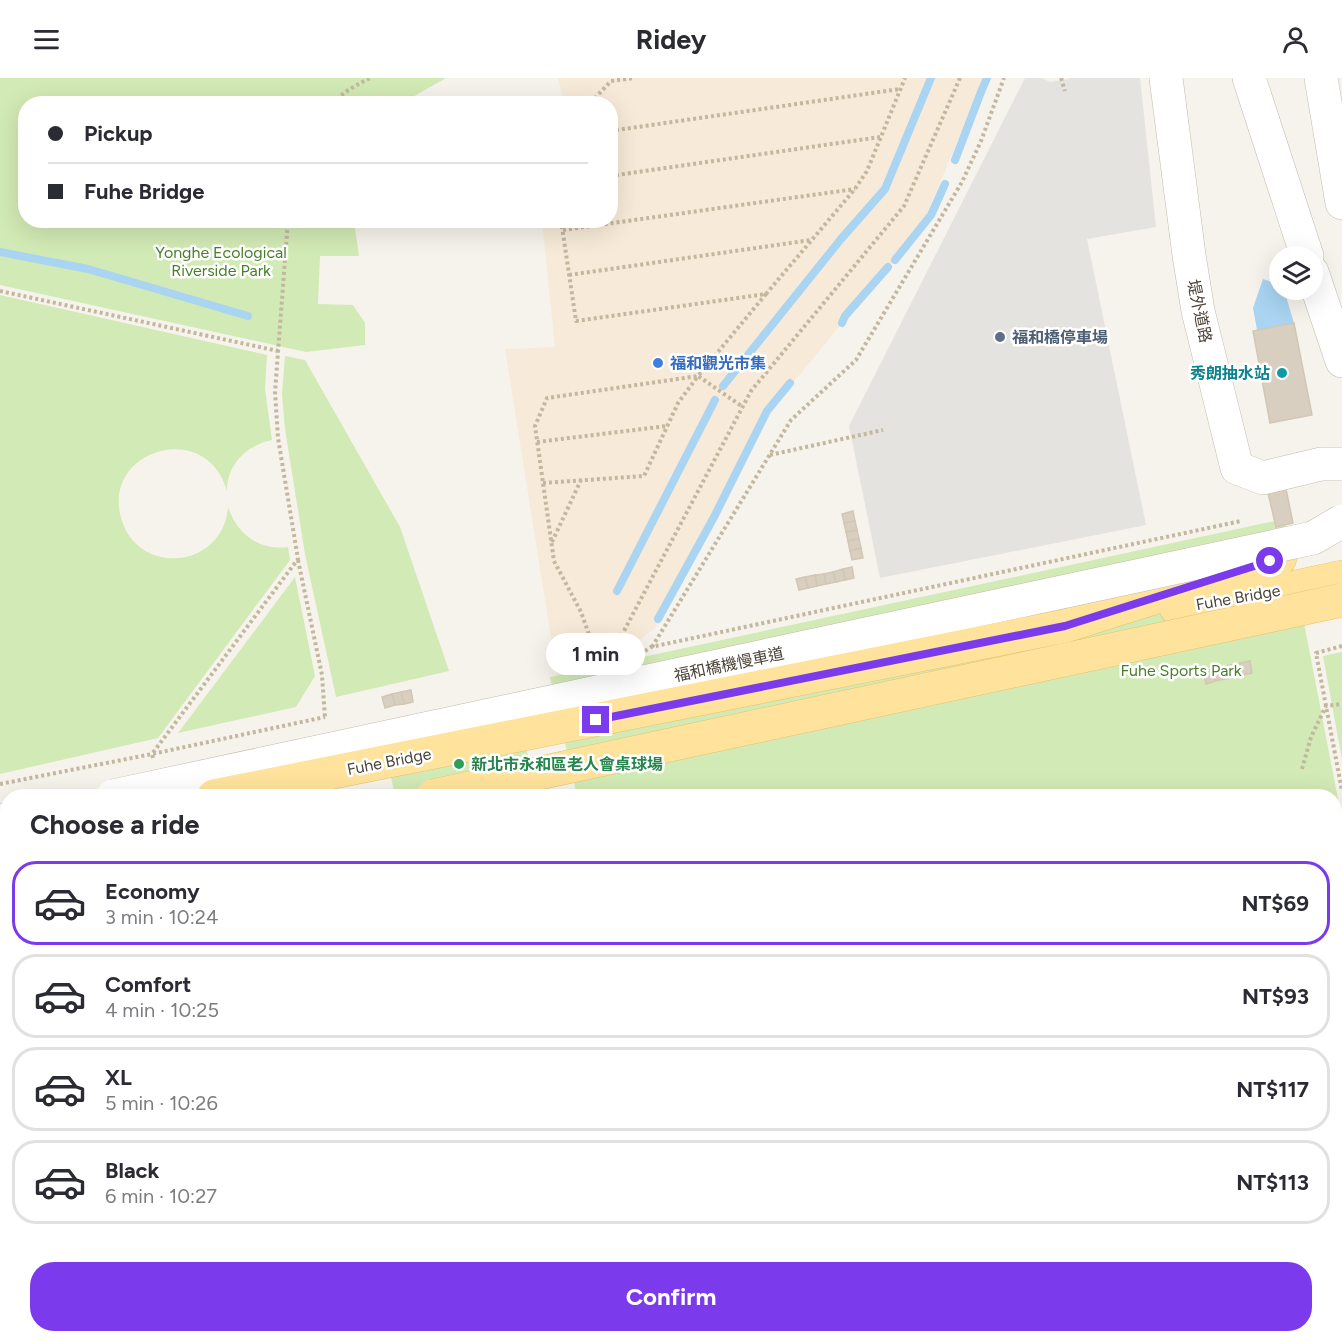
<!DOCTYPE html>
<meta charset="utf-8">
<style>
:root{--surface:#fff;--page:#f2f2f3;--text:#2b2b33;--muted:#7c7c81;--line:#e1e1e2;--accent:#7c3aed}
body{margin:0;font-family:Figtree,"Noto Sans TC",sans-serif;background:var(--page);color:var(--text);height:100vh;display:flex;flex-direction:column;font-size:22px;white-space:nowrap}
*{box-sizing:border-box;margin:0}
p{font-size:20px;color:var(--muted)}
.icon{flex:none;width:33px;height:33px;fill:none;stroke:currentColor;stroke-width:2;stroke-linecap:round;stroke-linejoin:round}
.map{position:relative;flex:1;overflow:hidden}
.panel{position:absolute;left:0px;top:711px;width:1342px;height:554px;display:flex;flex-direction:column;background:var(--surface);border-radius:24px 24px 0 0;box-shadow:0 6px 24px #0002}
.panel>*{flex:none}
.top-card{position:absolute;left:18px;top:18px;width:600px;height:132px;border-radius:24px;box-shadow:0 6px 24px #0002;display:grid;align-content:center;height:132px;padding:0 30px;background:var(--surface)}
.controls{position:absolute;left:1269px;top:168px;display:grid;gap:12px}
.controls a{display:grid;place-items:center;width:54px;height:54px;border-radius:50%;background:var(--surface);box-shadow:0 6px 24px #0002;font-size:30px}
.end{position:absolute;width:27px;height:27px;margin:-14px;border:8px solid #7c3aed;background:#fff;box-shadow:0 0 0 3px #fff}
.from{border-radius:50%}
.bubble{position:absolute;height:42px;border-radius:21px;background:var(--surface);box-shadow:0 6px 24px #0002;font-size:20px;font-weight:700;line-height:42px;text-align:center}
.top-card b{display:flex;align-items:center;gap:21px;height:57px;font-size:22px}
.top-card b+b{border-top:2px solid var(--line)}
.top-card i{width:15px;height:15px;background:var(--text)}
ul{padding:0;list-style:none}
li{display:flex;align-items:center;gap:18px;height:84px;margin:0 12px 9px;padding:0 18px;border:3px solid var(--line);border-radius:24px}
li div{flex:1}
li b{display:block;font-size:22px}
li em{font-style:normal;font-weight:700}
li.on{border-color:var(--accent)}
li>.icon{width:54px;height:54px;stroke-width:1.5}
h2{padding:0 30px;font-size:27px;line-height:72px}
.primary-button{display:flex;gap:12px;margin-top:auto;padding:12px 30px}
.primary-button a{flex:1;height:69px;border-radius:24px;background:var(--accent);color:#fff;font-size:24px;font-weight:700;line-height:69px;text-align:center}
header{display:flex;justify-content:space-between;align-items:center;height:78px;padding:0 30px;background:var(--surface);font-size:27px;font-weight:700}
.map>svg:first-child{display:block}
.commercial{fill:#f7ead8}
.green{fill:#d2eab5}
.parking{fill:#e5e3e0}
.water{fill:#a9d4f2}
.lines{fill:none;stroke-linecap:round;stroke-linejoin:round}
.stream{stroke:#a9d4f2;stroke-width:8}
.building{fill:#d8cfc1;stroke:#d3c7b4;stroke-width:1.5}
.minor-casing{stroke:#c2bbae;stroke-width:34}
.major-casing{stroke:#e6c16a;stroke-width:34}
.path{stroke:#c4b79f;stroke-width:4;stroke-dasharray:3 3;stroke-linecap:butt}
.minor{stroke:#fff;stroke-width:33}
.major{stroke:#ffe39c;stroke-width:33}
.minor-bridge-casing{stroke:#c2bbae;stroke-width:34;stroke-linecap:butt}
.major-bridge-casing{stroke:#e6c16a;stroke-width:34;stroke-linecap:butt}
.path-bridge{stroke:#c4b79f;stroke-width:4;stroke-dasharray:3 3;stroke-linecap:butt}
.minor-bridge{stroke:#fff;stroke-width:33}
.major-bridge{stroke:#ffe39c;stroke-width:33}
.route{stroke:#7c3aed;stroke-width:8}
.service-dot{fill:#5c6f8a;stroke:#fff;stroke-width:2}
.shop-dot{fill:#3f7fe0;stroke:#fff;stroke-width:2}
.culture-dot{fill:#0f9aa8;stroke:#fff;stroke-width:2}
.leisure-dot{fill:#2e9e5b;stroke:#fff;stroke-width:2}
.labels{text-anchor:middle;stroke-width:5;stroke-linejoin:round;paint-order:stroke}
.park-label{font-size:16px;fill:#4a7f2a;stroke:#fff}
.street-label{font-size:16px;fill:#4b4439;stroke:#fff}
.service-label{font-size:16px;font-weight:bold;fill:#4e5e75;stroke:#fff;text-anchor:start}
.shop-label{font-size:16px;font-weight:bold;fill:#366cbe;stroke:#fff;text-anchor:start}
.culture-label{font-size:16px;font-weight:bold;fill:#0d838f;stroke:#fff;text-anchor:end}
.leisure-label{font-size:16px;font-weight:bold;fill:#27864d;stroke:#fff;text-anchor:start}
</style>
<header><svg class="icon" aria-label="menu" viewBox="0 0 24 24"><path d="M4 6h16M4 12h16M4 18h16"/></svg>Ridey<svg class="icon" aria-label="person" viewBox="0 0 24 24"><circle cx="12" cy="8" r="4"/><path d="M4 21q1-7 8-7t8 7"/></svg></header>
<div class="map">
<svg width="1342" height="1264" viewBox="0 0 1342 1264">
<rect width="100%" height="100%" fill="#f6f3ec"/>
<!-- commercial -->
<polygon class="commercial" points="558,0 984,0 921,150 763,341 655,550 610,585 557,597 505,271 555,269 542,143 610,142 610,26 564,25"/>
<!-- green -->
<g class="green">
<polygon points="0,0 446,0 402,25 26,26 26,142 354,143 359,178 320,178 318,226 353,227 365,245 365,267 306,274 0,207"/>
<path d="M0,217L267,277L265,311L272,362C247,367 227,386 227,413C206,337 93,374 124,448C129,462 143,474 157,478C192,488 226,465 228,429C237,456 259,473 288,469L290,482L158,660L0,696Z"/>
<polygon points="285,278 305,282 400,449 449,593 336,619 305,476 285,351 282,316"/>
<polygon points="1284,441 1342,742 1342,1264 914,1264 910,1257 1335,1257 1335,718 577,718 550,599"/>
<polygon points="295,499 315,598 296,629 178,655"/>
<polygon points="1342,574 1342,681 1323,578"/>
<polygon points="519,638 534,706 474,718 395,718 384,667"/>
<polygon points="7,735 7,819 0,820 0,737"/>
<polygon points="7,1032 8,1257 371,1257 374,1264 0,1264 0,1034"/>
<polygon points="402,1257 783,1257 791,1264 405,1264"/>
<polygon points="805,1257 886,1257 890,1264 799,1264"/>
</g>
<!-- parking -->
<polygon class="parking" points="1025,0 1042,0 1050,4 1069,1 1069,0 1140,0 1156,149 1087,161 1146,447 880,500 849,348"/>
<!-- water -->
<polygon class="water" points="1263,201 1269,203 1285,215 1294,245 1257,252 1253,230"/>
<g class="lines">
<!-- stream -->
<g class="stream">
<polyline points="955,82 981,14 987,0"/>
<polyline points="0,174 88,191 248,238"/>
<polyline points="895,182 931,137 945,106"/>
<polyline points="842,245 845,238 888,189"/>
<polyline points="723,308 841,161 885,111 931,0"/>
<polyline points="617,513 715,322"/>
<polyline points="658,541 714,439 767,333 790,305"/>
</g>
</g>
<!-- building -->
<g class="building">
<polygon points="1294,245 1312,337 1270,345 1253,253"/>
<polygon points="1286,411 1293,445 1276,449 1268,415"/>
<polygon points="853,433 855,443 844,445 842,436"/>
<polygon points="855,443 857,452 846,454 844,445"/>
<polygon points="857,452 859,461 848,463 846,454"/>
<polygon points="859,461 861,470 850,473 848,463"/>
<polygon points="861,470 863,480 852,482 850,473"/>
<polygon points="852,489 854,500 845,502 843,491"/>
<polygon points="843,491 845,502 836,504 833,494"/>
<polygon points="833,494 836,504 826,506 824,496"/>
<polygon points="824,496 826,506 817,508 815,497"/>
<polygon points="815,497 817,508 808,510 805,499"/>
<polygon points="805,499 808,510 799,512 796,501"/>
<polygon points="1250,583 1252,595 1243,597 1240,585"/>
<polygon points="1240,585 1243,597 1234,599 1231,587"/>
<polygon points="1231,587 1234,599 1225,601 1222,589"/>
<polygon points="1222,589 1225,601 1215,603 1212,591"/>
<polygon points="1212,591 1215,603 1206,606 1203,593"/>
<polygon points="411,612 413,624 404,626 401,614"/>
<polygon points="401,614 404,626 395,627 392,616"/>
<polygon points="392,616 395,627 385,630 382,619"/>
</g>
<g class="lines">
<!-- minor casing -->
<g class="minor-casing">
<g id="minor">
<polyline points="1166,0 1189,177 1198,233 1237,390 1263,400 1321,386 1342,386"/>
<polyline points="1249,0 1307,178"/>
<polyline points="1321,0 1342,125"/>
<polyline points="1312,194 1342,283"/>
<polyline points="0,743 8,741"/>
<polyline points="896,1257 900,1264"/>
</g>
</g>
<!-- major casing -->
<g class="major-casing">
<g id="major">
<polyline points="1176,530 1258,517 1342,499"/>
<polyline points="1065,548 1280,480"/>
<polyline points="0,763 8,761"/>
<polyline points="0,817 8,816"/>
</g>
</g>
<!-- path -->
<g class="path">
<polyline points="1061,0 1065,13"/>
<path d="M333,26C342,14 357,7 370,0"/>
<polyline points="593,26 594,21 611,3 635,0"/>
<polyline points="610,53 900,11"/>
<polyline points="610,98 880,59"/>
<polyline points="561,142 576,243 766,216 855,111 867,93 905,0"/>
<polyline points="563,152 855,111"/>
<polyline points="569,197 811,162"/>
<polyline points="0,213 278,273"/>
<polyline points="766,216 698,298 547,320 535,348 554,483 581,534 592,565 616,568 751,313 904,128 960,0"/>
<polyline points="537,364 667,348"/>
<polyline points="770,377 883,352"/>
<polyline points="543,405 644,398 678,325 698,298 743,329"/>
<polyline points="552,464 581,402"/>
<polyline points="298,482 322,597 325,640"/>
<polyline points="616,568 620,582"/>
<polyline points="1342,568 1316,575 1342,713"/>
<polyline points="652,569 791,342 856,282 962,104 981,63 1004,0"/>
<polyline points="645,573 651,569 1241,443"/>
<polyline points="153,680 152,676 298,481 278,360 275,314 288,142"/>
<polyline points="1302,691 1311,659 1326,628 1342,626"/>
<polyline points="0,706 152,676 325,639"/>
<polyline points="386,1257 389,1264"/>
<polyline points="981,1257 987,1264"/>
<polyline points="787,1264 791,1257"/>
</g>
<!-- minor -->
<use href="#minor" class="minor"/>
<!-- major -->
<use href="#major" class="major"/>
<!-- minor-bridge casing -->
<g class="minor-bridge-casing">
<polyline id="minor-bridge" points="113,718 1313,460 1342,443"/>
</g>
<!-- major-bridge casing -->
<g class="major-bridge-casing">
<g id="major-bridge">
<polyline points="214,718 1065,548"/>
<polyline points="433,718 1342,522"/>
</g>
</g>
<!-- path-bridge -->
<polyline class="path-bridge" points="63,718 85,714"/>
<!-- minor-bridge -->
<use href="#minor-bridge" class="minor-bridge"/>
<!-- major-bridge -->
<use href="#major-bridge" class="major-bridge"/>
</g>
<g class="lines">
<!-- route -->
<polyline class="route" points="596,642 1065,548 1270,483"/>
</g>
<!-- markers -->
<circle class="service-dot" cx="1000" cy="259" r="6"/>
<circle class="shop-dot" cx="658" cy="285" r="6"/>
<circle class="culture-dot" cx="1282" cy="295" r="6"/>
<circle class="leisure-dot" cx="459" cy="686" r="6"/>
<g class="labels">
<!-- park labels -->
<g class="park-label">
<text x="221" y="180">Yonghe Ecological<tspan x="221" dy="18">Riverside Park</tspan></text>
<text x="1181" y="598">Fuhe Sports Park</text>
</g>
<!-- street labels -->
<g class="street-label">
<text transform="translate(1200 233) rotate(78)" y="6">堤外道路</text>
<text transform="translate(1238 519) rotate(-10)" y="6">Fuhe Bridge</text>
<text transform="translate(729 586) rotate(-12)" y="6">福和橋機慢車道</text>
<text transform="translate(389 683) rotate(-11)" y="6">Fuhe Bridge</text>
</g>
<!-- service labels -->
<g class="service-label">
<text x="1012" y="265">福和橋停車場</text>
</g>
<!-- shop labels -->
<g class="shop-label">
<text x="670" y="291">福和觀光市集</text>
</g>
<!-- culture labels -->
<g class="culture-label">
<text x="1270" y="301">秀朗抽水站</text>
</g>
<!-- leisure labels -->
<g class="leisure-label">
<text x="471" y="692">新北市永和區老人會桌球場</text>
</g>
</g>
</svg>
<div class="controls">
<a><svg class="icon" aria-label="layers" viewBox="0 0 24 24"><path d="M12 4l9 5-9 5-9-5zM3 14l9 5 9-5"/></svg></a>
</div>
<i class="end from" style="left:1270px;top:483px"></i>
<i class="end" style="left:596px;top:642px"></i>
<div class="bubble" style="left:546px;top:555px;width:99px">1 min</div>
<div class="top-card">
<b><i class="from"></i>Pickup</b>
<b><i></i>Fuhe Bridge</b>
</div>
<section class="panel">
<h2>Choose a ride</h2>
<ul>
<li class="on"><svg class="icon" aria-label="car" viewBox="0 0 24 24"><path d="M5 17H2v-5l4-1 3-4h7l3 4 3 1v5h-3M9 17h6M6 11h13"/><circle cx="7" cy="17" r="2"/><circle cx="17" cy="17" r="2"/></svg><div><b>Economy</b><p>3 min · 10:24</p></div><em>NT$69</em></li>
<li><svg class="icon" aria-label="car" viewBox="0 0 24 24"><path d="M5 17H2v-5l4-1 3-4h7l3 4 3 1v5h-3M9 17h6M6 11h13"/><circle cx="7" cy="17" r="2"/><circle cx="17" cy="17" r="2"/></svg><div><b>Comfort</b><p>4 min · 10:25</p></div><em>NT$93</em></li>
<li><svg class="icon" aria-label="car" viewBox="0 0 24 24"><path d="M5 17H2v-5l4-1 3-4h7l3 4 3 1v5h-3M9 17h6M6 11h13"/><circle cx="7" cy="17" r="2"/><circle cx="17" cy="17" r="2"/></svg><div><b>XL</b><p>5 min · 10:26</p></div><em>NT$117</em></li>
<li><svg class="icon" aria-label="car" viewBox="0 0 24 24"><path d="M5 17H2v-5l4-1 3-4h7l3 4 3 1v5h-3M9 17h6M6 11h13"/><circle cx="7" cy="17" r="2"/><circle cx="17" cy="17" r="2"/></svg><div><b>Black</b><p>6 min · 10:27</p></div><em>NT$113</em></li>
</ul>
<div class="primary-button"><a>Confirm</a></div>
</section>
</div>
